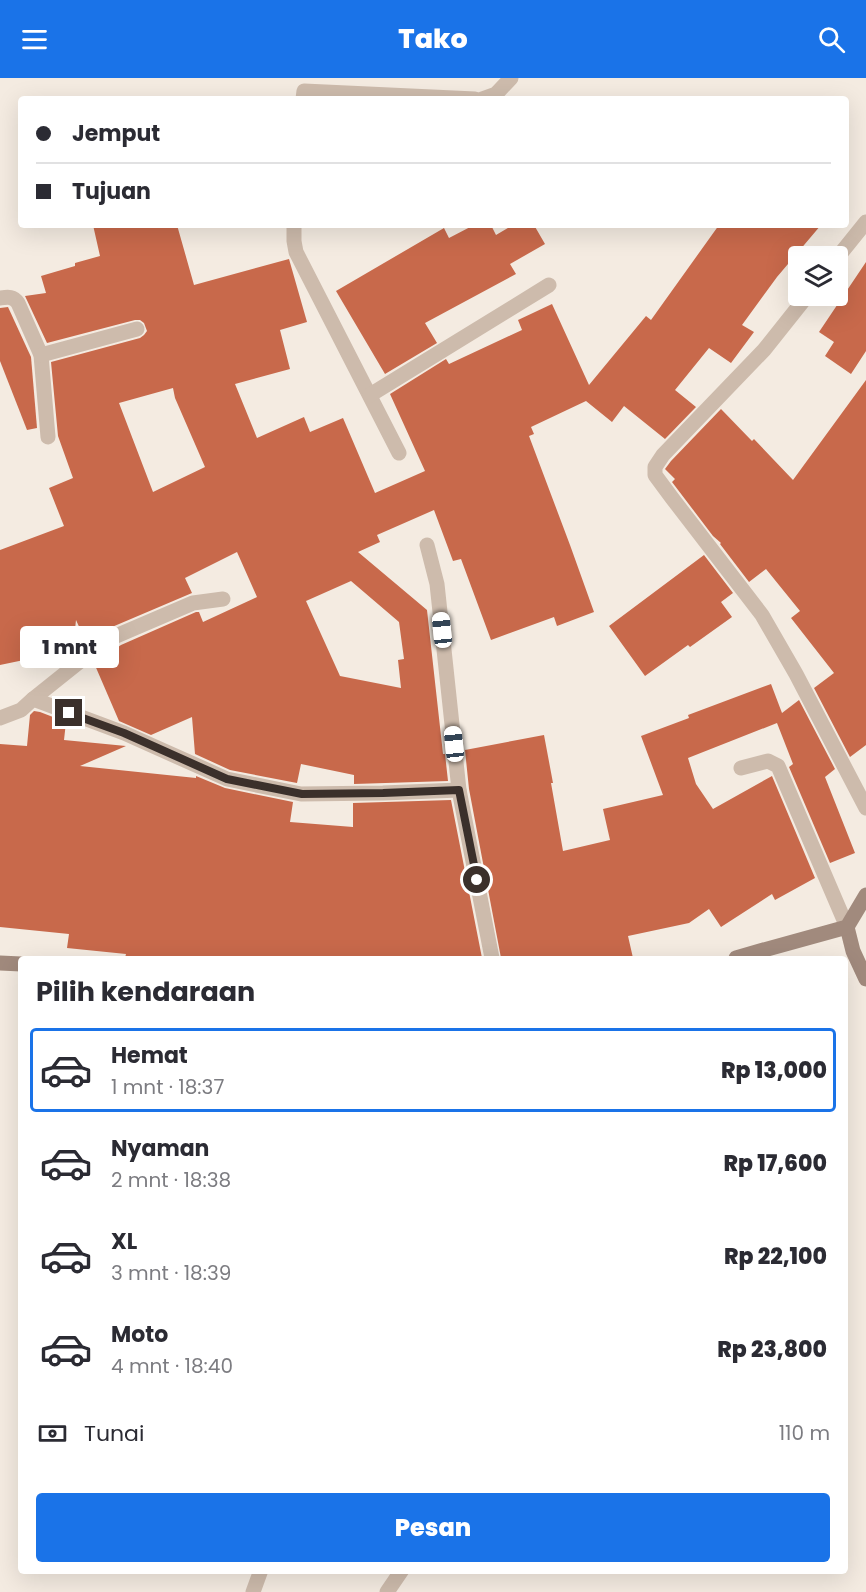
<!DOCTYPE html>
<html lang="id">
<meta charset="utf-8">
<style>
:root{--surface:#fff;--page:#f2f2f3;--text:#2b2b33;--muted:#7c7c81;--line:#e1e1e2;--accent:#1a73e8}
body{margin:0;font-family:Poppins,sans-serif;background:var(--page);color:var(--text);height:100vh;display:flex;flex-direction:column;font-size:22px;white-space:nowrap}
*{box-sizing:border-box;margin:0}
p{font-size:20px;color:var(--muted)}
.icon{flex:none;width:33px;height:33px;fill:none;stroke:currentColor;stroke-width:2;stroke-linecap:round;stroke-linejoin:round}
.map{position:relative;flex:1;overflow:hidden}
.side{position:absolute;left:18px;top:878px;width:830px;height:618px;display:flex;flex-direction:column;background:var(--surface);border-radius:6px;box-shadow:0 6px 24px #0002}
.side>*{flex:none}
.banner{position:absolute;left:18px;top:18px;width:831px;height:132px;border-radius:6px;box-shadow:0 6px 24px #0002;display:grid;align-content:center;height:132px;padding:0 18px;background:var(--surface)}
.fabs{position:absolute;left:788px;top:168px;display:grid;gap:12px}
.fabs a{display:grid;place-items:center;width:60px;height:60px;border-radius:6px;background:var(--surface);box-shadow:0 6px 24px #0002;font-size:30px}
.end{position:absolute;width:27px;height:27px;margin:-14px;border:8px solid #3b302b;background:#fff;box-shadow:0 0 0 3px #fff}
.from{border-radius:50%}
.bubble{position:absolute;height:42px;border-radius:6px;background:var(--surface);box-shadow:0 6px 24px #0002;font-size:20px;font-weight:800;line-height:42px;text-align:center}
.car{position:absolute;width:18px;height:36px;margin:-18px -9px;border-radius:8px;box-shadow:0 0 4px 2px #0007;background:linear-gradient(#fff 24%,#345 0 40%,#fff 0 76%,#345 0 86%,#fff 0)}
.banner b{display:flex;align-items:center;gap:21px;height:57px;font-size:22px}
.banner b+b{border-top:2px solid var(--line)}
.banner i{width:15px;height:15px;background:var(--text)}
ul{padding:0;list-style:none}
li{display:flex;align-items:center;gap:18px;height:84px;margin:0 12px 9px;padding:0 6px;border:3px solid transparent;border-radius:6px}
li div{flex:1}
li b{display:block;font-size:22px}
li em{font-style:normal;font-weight:800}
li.current{border-color:var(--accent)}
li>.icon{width:54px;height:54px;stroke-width:1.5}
h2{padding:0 18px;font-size:27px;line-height:72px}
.pay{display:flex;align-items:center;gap:15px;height:66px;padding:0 18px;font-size:22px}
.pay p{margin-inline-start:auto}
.action{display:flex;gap:12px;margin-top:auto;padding:12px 18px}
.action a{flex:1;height:69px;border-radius:6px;background:var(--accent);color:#fff;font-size:24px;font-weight:800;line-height:69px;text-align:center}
header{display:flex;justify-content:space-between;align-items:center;height:78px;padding:0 18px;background:var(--accent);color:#fff;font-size:27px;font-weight:800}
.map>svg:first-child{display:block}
.building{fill:#c8694b;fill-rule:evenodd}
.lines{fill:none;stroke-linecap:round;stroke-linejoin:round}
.street{stroke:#cdbbac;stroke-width:15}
.secondary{stroke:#a18a7d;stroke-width:15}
.route{stroke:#3b302b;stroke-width:8}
</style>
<header><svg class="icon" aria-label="menu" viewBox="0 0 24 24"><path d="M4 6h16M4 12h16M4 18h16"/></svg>Tako<svg class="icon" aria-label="search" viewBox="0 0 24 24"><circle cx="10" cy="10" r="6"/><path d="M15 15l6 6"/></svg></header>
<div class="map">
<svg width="866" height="1514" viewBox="0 0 866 1514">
<rect width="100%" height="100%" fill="#f4ebe1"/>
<!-- building -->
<g class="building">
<path d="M93,147H177L194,207L289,181L307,244L280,252L290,291L235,306L257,360L304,339L310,354L343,340L375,415L425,393L390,316L446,281L449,286L522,252L518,242L552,226L589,307L646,238L651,242L719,147H821L777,199L742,247L754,254L731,285L709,270L675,312L696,329L665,361L624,328L612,344L586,323L531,349L534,356L529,358L570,467L594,534L557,548L554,539L491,562L461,481L453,483L434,432L377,457L380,464L358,474L427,532L443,676H445L448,703L354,706V697L301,686L297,705L230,692L195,676L192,639L151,657L119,643L94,585L121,567L196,534H199L203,544L257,519L237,474L185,500L192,515L112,549L87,566L76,542L74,561L43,575V578L0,587V472L64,448L49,410L73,400L58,358L51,284L140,260L144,257L147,253L144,245L140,242H135L47,265L25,218L46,215L41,198L75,188V185L100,178ZM173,310L175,320L205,389L153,414L119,325ZM351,503L399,544L404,581L398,582L401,610L340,598L306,523Z"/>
<polygon points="474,147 491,147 496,157 513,147 534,147 545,166 510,186 516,196 425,245 437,265 385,296 336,213 444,150 449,160"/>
<polygon points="866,184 866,273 851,296 825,278 834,264 819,254"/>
<polygon points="8,229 31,279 37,350 27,352 0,283 0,230"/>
<polygon points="866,302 866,667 850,679 814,610 834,595 791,540 800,533 766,491 749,504 720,466 721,465 713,458 672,404 675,401 665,391 671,383 721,331 752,363 754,361 793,402"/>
<polygon points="704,477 733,515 721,524 732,539 690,569 688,567 645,598 609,548"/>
<polygon points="771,606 782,635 799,622 835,691 825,699 855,775 830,785 789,689 793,686 777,645 688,680 696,706 713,731 772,698 815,800 775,822 772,816 721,849 709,831 689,845 628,858 633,880 501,880 469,711 465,672 544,657 553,705 551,705 563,773 610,762 603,731 663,717 641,658 689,640 688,637"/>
<polygon points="34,633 40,634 66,644 64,662 126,668 80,688 196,700 196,698 225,710 293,724 290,744 353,749 353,725 451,722 482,880 125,880 126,876 67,870 69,856 0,849 0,666 27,668 30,637"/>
</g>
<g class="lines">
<!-- street -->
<g class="street">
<polyline points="303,21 304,13 475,21"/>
<polyline points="482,21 496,16 511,0"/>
<polyline points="294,147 294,163 296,174 399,375"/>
<polyline points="837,180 866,144"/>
<polyline points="807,218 764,272 663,377 655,389 655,397 672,420 762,537 796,596 866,730"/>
<path d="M0,220C8,219 13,218 18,225L41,277L48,359"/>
<polyline points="41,277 137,251"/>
<polyline points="370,317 549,207"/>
<polyline points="427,467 437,506 459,712 492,880"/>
<polyline points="33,621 88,577 116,558 193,525 223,521"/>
<polyline points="0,640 21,632 33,621 124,655 227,701 301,716 383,715 459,712"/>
<polyline points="741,690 768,683 778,688 847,849"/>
<polyline points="253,1514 261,1492"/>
<polyline points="387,1514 402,1492"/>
</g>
<!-- secondary -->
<g class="secondary">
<polyline points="847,849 853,873 866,901"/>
<polyline points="736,880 760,873 847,849 866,817"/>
<polyline points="0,885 21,886"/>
</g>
</g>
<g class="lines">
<!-- route -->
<polyline class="route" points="69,635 124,655 227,701 302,716 383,715 459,712 477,802"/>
</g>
</svg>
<div class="fabs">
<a><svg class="icon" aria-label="layers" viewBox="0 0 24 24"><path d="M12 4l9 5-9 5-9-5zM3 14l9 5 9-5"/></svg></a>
</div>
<i class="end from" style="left:477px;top:802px"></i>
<i class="end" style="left:69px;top:635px"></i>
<div class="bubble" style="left:20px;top:548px;width:99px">1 mnt</div>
<i class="car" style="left:442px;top:552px;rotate:354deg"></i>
<i class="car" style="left:454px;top:666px;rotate:354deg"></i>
<div class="banner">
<b><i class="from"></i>Jemput</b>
<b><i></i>Tujuan</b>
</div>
<section class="side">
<h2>Pilih kendaraan</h2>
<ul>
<li class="current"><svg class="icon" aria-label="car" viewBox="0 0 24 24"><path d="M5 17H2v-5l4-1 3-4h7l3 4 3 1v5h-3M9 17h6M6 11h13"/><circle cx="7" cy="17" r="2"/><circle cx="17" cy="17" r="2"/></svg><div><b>Hemat</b><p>1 mnt · 18:37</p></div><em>Rp 13,000</em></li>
<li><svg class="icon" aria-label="car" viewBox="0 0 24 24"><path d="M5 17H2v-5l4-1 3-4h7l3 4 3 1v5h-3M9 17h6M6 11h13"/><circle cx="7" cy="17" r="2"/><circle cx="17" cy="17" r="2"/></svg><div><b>Nyaman</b><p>2 mnt · 18:38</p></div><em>Rp 17,600</em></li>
<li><svg class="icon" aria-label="car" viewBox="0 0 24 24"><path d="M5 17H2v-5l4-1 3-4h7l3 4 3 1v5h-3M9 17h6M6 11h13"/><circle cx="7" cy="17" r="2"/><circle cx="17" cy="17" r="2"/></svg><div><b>XL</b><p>3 mnt · 18:39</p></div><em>Rp 22,100</em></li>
<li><svg class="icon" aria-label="car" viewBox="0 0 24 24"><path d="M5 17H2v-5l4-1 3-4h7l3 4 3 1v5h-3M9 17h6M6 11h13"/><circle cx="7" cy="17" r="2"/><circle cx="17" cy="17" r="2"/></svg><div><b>Moto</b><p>4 mnt · 18:40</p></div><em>Rp 23,800</em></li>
</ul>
<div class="pay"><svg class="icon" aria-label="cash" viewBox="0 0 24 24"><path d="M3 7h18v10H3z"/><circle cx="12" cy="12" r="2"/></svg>Tunai<p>110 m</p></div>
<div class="action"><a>Pesan</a></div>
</section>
</div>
